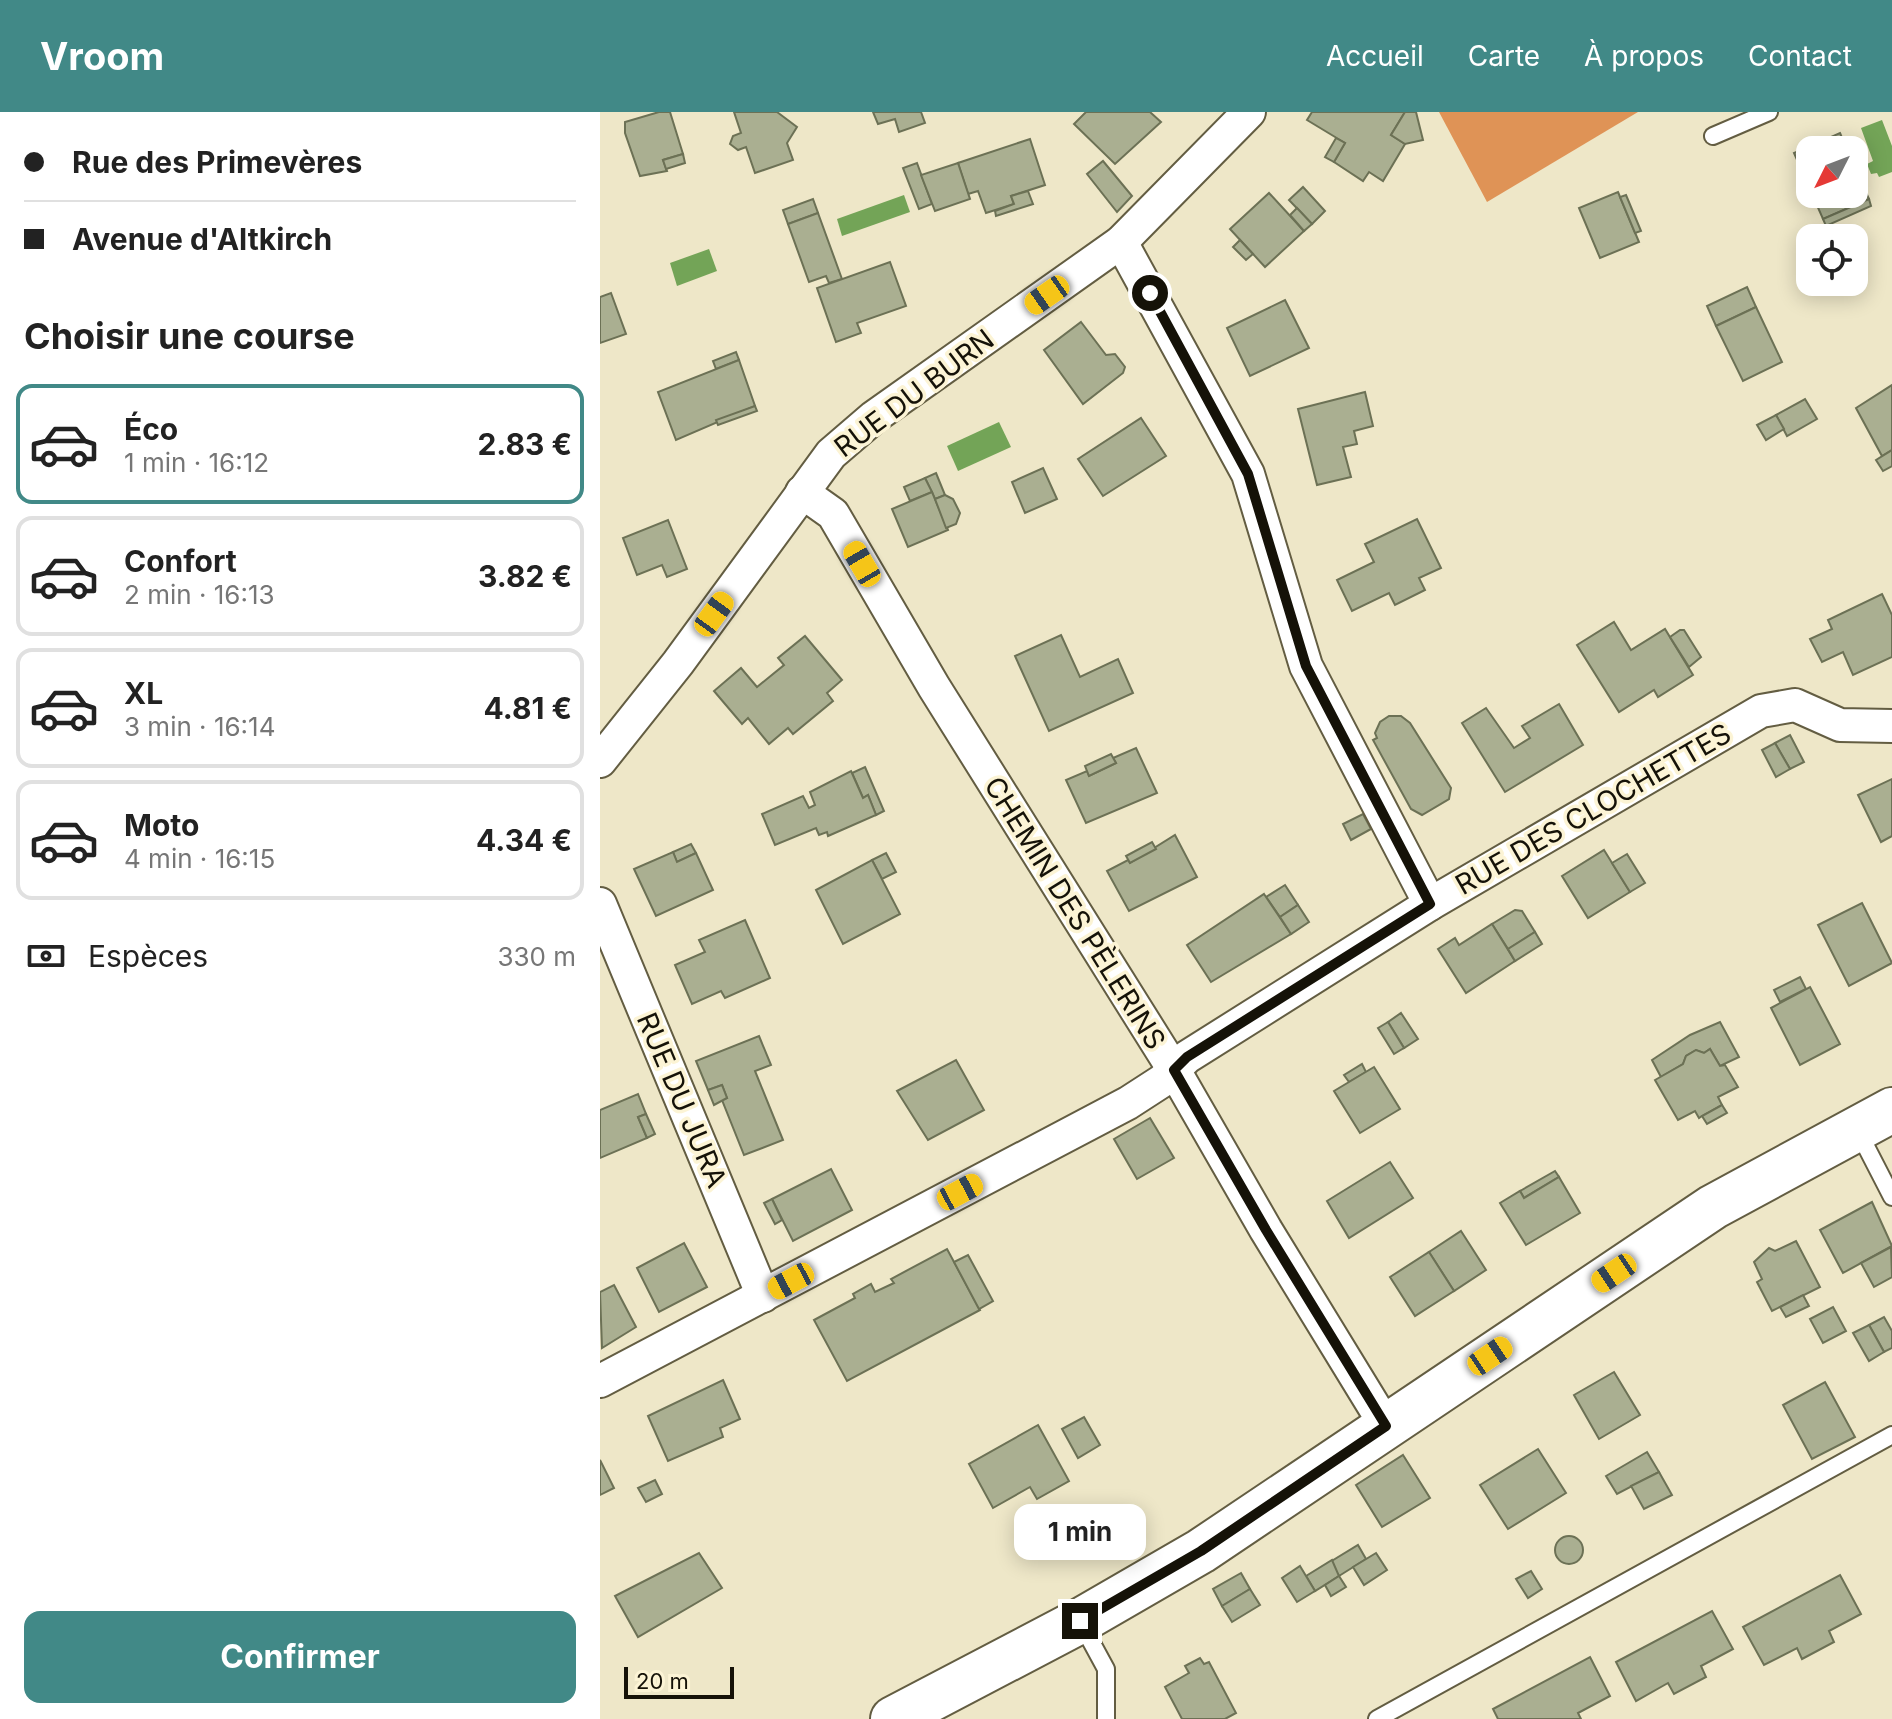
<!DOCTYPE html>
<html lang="fr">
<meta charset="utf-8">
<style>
:root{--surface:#fff;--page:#f6f6f6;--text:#222;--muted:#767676;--line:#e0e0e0;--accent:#418987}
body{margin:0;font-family:Inter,sans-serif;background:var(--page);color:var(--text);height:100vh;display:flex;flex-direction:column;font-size:30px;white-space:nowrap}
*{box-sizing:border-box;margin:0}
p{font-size:26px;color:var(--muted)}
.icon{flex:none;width:44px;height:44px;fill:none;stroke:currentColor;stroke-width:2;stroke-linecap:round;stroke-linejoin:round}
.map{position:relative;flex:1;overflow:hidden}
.drawer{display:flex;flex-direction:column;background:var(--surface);width:600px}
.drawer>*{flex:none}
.top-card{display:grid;align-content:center;height:176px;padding:0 24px;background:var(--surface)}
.needle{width:52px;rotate:228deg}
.fabs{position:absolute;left:1196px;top:24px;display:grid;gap:16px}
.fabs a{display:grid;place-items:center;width:72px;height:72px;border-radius:16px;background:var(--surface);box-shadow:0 4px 20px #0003;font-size:40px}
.scale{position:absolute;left:24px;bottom:20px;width:110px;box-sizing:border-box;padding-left:8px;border:4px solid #151208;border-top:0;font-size:22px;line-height:28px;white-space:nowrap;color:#151208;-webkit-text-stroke:6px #fcf4d5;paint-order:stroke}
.end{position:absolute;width:36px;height:36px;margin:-18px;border:10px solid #151208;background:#fff;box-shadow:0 0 0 4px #fff}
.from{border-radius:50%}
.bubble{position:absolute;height:56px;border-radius:16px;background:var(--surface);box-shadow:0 4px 20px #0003;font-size:26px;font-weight:700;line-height:56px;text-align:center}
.car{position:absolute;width:24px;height:48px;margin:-24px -12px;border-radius:10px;box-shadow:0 0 6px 2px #0007;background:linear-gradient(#f5c518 24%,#345 0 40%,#f5c518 0 76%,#345 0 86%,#f5c518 0)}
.top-card b{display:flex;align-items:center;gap:28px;height:76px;font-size:30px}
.top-card b+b{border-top:2px solid var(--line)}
.top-card i{width:20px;height:20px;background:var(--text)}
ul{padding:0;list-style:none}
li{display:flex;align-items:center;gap:24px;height:120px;margin:0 16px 12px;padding:0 8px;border:4px solid var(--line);border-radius:16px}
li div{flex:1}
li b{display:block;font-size:30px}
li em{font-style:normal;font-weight:700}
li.active{border-color:var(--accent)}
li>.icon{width:72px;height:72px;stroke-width:1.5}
h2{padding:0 24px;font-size:36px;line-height:96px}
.pay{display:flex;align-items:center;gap:20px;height:88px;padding:0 24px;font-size:30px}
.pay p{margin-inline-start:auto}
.action{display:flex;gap:16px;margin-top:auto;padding:16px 24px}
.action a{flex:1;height:92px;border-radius:16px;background:var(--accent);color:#fff;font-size:32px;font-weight:700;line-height:92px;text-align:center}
header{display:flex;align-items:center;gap:48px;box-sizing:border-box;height:112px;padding:0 40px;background:var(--accent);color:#fff}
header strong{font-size:38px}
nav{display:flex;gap:44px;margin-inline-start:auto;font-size:28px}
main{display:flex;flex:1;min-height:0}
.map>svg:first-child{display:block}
.forest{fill:#df9356}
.water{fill:#73a457}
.building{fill:#aaaf91;stroke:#6c7155;stroke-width:2}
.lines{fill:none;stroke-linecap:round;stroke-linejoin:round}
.lane-casing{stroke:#635d42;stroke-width:20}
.street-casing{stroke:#635d42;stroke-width:36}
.primary-casing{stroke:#635d42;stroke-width:48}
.lane{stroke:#fff;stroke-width:16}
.street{stroke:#fff;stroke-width:32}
.primary{stroke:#fff;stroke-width:44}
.route{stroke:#151208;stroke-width:10}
.labels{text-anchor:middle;stroke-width:7;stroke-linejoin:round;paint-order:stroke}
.street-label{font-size:28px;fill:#151208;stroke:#fcf4d5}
</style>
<header>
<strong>Vroom</strong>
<nav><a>Accueil</a><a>Carte</a><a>À propos</a><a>Contact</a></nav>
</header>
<main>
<section class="drawer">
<div class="top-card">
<b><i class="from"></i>Rue des Primevères</b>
<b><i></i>Avenue d'Altkirch</b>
</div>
<h2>Choisir une course</h2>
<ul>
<li class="active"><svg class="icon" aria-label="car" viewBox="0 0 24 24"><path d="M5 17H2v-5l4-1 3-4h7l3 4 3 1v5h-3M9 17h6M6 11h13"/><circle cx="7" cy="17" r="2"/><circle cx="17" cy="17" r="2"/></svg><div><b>Éco</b><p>1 min · 16:12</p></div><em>2.83 €</em></li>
<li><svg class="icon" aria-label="car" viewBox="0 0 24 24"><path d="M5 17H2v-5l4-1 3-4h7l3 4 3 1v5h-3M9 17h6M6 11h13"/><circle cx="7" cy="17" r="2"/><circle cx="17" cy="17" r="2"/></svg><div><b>Confort</b><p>2 min · 16:13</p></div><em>3.82 €</em></li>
<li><svg class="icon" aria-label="car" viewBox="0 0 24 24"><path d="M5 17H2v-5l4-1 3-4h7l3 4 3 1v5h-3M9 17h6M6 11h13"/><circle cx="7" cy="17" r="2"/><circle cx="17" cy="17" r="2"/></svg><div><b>XL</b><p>3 min · 16:14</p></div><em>4.81 €</em></li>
<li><svg class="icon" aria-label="car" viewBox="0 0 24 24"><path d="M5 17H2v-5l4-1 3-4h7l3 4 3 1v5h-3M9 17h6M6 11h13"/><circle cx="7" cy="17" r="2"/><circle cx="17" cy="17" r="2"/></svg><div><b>Moto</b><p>4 min · 16:15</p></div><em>4.34 €</em></li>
</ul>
<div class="pay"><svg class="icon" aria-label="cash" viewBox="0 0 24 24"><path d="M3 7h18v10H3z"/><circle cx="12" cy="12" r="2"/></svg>Espèces<p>330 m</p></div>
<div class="action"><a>Confirmer</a></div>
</section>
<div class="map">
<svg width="1292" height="1607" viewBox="0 0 1292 1607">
<rect width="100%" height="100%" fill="#eee7c8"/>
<!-- forest -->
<polygon class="forest" points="839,0 1038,0 887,90"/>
<!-- water -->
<g class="water">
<polygon points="1282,8 1292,34 1292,60 1279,65 1277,61 1271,62 1267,52 1273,49 1261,16"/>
<polygon points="304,83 310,100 242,124 237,107"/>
<polygon points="109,137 117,159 77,174 70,151"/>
<polygon points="399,310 411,335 358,359 347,334"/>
</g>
<!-- building -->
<g class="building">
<polygon points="59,0 70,0 83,42 63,48 67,59 40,64 25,21 25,10"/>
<polygon points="134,0 177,0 197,15 187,31 193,48 155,61 146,35 138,38 130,32 133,24 141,21"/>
<polygon points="273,0 321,0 325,11 299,20 295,7 278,12"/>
<polygon points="486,0 550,0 561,10 515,52 474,12"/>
<polygon points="712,0 805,0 791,23 805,32 783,69 769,60 763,69 734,50 745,31 707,8"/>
<polygon points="805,0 816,0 823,28 805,32 791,23"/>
<polygon points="1240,21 1247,38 1210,38 1210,77 1194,41"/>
<polygon points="736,26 745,31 734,50 725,45"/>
<polygon points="430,27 445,73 411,84 414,92 386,101 378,79 368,82 358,51"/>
<polygon points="83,42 85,51 66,57 63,48"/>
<polygon points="503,49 532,84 517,100 487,62"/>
<polygon points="317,51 332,92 319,97 303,56"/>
<polygon points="358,51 370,87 335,99 321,63"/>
<polygon points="1254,54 1269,87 1223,107 1212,82 1254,82"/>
<polygon points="703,75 725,99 712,112 689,88"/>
<polygon points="428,79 433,92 396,104 395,99 414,92 411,84"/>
<polygon points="1018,80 1039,130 1000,146 979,96"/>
<polygon points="669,81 704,119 665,155 630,117"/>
<polygon points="1026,83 1041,119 1035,121 1020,85"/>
<polygon points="213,87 218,101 188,112 183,98"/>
<polygon points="1269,87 1271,94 1226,114 1223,107"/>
<polygon points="697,96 712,112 704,119 690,103"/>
<polygon points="218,101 242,167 229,171 226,164 209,170 188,112"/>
<polygon points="640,128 653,142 646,148 633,135"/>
<polygon points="290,150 306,194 257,211 261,221 236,230 217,176"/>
<polygon points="1147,175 1156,195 1116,214 1107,194"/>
<polygon points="11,181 26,222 0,231 0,185"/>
<polygon points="685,188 709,236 650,264 627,216"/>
<polygon points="1156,195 1182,250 1143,269 1116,214"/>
<polygon points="481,210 506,243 515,242 525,255 523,261 483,292 444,238"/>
<polygon points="136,240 139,248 116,257 113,249"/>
<polygon points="139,248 155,294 76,328 58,280"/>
<polygon points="1292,273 1292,338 1282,344 1256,296"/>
<polygon points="765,280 773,314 754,319 757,332 743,335 751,365 717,373 698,297"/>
<polygon points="1205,287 1217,307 1187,324 1176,303"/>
<polygon points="155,294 157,299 118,313 116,308"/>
<polygon points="1176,303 1184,317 1166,328 1157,313"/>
<polygon points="541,306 566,344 503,384 478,347"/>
<polygon points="1292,338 1292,354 1283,359 1276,348"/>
<polygon points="443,356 457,387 425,401 412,370"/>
<polygon points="336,361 345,383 335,387 325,366"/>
<polygon points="325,366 332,380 310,389 304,375"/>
<polygon points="332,380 348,418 308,435 292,397"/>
<polygon points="345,383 353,387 360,401 356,412 346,416 335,387"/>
<polygon points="817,407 841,456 819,466 825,478 795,493 789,481 752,499 737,468 774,450 765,432"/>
<polygon points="68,408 87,457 67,465 62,453 37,463 23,426"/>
<polygon points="1282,482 1292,503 1292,545 1253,563 1243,540 1222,550 1210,527 1232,517 1228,508"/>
<polygon points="1014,510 1031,538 1065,517 1093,563 1058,585 1054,578 1019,600 977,533"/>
<polygon points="1080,518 1084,518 1101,545 1089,555 1070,525"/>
<polygon points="461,523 480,565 518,547 533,581 449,619 415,544"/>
<polygon points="205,524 242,568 227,581 233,589 193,622 188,616 169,632 148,606 142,612 114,579 141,556 157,575 184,553 178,546"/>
<polygon points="959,592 983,633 905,680 862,611 886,596 914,636 930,626 922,614"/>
<polygon points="789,604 801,604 810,611 851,676 849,687 822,703 811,697 773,628 777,626 775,621 780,610"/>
<polygon points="1190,623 1204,650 1190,657 1175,631"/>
<polygon points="1175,631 1190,657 1176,665 1162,638"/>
<polygon points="536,636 557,681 486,711 466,668 487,659 489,664 516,651 513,646"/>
<polygon points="511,642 516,651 489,664 485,654"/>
<polygon points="265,655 284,699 276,703 268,683 263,686 252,661"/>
<polygon points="251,659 263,686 268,683 276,703 228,724 227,720 219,723 216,716 175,733 162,702 203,684 209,696 215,693 210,680"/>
<polygon points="1292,667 1292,724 1281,730 1258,683"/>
<polygon points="763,702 771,717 751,728 743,712"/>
<polygon points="575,723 597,765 529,799 507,759 528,748 530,751"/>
<polygon points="552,730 556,737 530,751 526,744"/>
<polygon points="91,732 96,741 77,750 73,740"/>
<polygon points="1004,738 1030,780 988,806 962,764"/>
<polygon points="73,740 77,750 96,741 113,778 56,804 34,757"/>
<polygon points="286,741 296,760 282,767 272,748"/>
<polygon points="1027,742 1045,771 1030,780 1012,751"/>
<polygon points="272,748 300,802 243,832 216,778"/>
<polygon points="685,773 698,793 680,805 666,785"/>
<polygon points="664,782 691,822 611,870 587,833"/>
<polygon points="1262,791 1292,851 1249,874 1218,813"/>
<polygon points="698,793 709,810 691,822 680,805"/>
<polygon points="915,798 922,799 935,820 908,837 892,812"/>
<polygon points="145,808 170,866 125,886 121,879 92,892 75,853 105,840 99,828"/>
<polygon points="892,812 915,849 866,881 838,837 855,826 859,833"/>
<polygon points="935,820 942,832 915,849 908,837"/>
<polygon points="1200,865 1206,877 1180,890 1174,878"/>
<polygon points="1210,875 1240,932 1200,953 1171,896"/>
<polygon points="801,901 818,927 804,936 788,910"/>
<polygon points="788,910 804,936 794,942 778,916"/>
<polygon points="1120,910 1139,945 1120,954 1110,937 1104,941 1096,938 1086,944 1083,952 1061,965 1052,948 1090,923"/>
<polygon points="159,924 171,953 155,959 183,1028 144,1043 122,988 127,986 122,973 108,978 96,949"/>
<polygon points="1110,937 1120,954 1125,953 1138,975 1118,985 1122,993 1102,1004 1099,1006 1095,999 1078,1008 1055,968 1083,952 1086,944 1096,938 1104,941"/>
<polygon points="356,948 384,998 328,1028 297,979"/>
<polygon points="762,952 766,960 749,970 744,963"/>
<polygon points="774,955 800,997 760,1021 734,979"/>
<polygon points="122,973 127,986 114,993 108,978"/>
<polygon points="38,982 46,1002 38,1005 47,1026 0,1046 0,998"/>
<polygon points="1122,993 1127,1001 1107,1012 1102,1004"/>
<polygon points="46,1002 55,1022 47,1026 38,1005"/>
<polygon points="550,1006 574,1046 537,1067 514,1027"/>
<polygon points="790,1050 813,1086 749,1126 727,1089"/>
<polygon points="231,1057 252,1098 193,1129 172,1087"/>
<polygon points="955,1059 959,1065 924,1086 920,1079"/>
<polygon points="959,1065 980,1101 926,1133 900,1091 920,1079 924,1086"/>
<polygon points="172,1087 182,1108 175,1112 164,1091"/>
<polygon points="1272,1090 1292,1134 1243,1161 1220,1118"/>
<polygon points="861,1119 886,1158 854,1179 829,1140"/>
<polygon points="1196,1129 1220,1175 1172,1199 1157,1170 1162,1167 1154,1150 1169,1136 1175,1139"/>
<polygon points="84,1131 107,1175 59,1200 37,1156"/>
<polygon points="1291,1135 1292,1165 1274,1175 1261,1151"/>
<polygon points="347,1137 380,1198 247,1269 214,1208 255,1186 253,1182 271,1172 275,1180 294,1171 291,1167"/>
<polygon points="829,1140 854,1179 815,1204 790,1165"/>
<polygon points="368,1143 393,1189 379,1197 354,1150"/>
<polygon points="14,1173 36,1215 2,1236 0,1180"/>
<polygon points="1203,1183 1209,1194 1186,1205 1180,1195"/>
<polygon points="1233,1195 1246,1219 1223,1231 1210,1207"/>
<polygon points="1284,1205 1292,1219 1292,1236 1284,1240 1269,1213"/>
<polygon points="1269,1213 1284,1240 1269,1249 1253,1221"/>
<polygon points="1014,1260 1040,1303 999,1327 974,1283"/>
<polygon points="123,1268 140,1307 120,1316 123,1325 68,1349 48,1304"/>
<polygon points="1225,1270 1255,1325 1212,1347 1183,1293"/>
<polygon points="484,1305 500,1333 478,1346 462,1317"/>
<polygon points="438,1313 469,1369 437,1387 430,1375 393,1396 369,1352"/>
<polygon points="938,1337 966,1381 908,1417 880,1373"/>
<polygon points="1047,1340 1059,1360 1017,1382 1006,1364"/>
<polygon points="803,1343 830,1386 782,1415 756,1373"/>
<polygon points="0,1348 14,1376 0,1383"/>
<polygon points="1059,1360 1072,1383 1044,1397 1031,1374"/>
<polygon points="55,1368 62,1382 46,1390 38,1376"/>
<circle cx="969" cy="1438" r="14"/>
<polygon points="758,1433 766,1447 739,1464 730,1450"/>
<polygon points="99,1441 122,1476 38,1525 15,1484"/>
<polygon points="776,1441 787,1458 764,1473 753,1455"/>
<polygon points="732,1448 739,1464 715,1479 706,1464"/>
<polygon points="700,1454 715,1479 697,1490 682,1466"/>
<polygon points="931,1459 942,1477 928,1486 916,1467"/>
<polygon points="641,1461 650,1477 622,1494 613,1477"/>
<polygon points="1240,1463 1261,1502 1229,1519 1234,1530 1202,1547 1197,1536 1164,1553 1143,1515"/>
<polygon points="739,1464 746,1475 731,1484 725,1473"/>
<polygon points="650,1477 660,1493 632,1510 622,1494"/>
<polygon points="1112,1499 1133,1537 1101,1554 1106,1565 1074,1582 1068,1571 1036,1589 1016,1550"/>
<polygon points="990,1545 1010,1584 978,1601 981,1607 898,1607 893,1597"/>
<polygon points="600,1546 604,1552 609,1550 636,1601 625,1607 582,1607 565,1575 589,1561 585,1554"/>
</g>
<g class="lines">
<!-- lane casing -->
<g class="lane-casing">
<g id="lane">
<polyline points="1113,24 1169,0"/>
<polyline points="1258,1019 1292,1085"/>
<polyline points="481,1511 506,1557 506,1607"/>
<polyline points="777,1607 1292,1323"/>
</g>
</g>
<!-- street casing -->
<g class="street-casing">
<g id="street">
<polyline points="521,130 648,362 706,554 830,792"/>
<polyline points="202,380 233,402 334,575 574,958 666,1118 786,1314"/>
<polyline points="0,649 78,551 231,342 274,305 521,130 649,0"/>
<polyline points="0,792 163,1184"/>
<polyline points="0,1269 528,991 562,969 587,945 830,792 1161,599 1195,593 1240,613 1292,614"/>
</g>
</g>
<!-- primary casing -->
<g class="primary-casing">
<polyline id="primary" points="293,1607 480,1509 601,1439 1113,1095 1292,998"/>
</g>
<!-- lane -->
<use href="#lane" class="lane"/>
<!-- street -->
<use href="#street" class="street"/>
<!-- primary -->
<use href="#primary" class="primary"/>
</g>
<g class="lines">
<!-- route -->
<polyline class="route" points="480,1509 601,1439 786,1314 666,1118 574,958 587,945 830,792 706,554 648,362 550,181"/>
</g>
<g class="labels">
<!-- street labels -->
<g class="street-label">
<text transform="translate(314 281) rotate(-37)" y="10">RUE DU BURN</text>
<text transform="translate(993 697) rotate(-30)" y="10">RUE DES CLOCHETTES</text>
<text transform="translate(475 801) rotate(58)" y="10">CHEMIN DES PÈLERINS</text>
<text transform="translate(82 988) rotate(67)" y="10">RUE DU JURA</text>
</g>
</g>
</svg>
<div class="fabs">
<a><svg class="needle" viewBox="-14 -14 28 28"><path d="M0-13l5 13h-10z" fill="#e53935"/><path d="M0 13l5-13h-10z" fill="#767676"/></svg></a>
<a><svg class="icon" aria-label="locate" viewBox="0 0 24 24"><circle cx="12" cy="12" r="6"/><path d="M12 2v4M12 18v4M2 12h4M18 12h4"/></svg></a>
</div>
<div class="scale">20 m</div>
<i class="end from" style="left:550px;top:181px"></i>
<i class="end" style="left:480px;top:1509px"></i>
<div class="bubble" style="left:414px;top:1392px;width:132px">1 min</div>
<i class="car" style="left:447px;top:183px;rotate:235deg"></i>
<i class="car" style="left:262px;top:452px;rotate:330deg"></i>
<i class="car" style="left:114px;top:502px;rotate:36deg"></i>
<i class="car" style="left:360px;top:1080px;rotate:62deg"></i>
<i class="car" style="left:1014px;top:1161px;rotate:236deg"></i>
<i class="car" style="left:191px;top:1169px;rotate:242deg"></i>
<i class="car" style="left:890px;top:1244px;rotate:56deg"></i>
</div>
</main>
